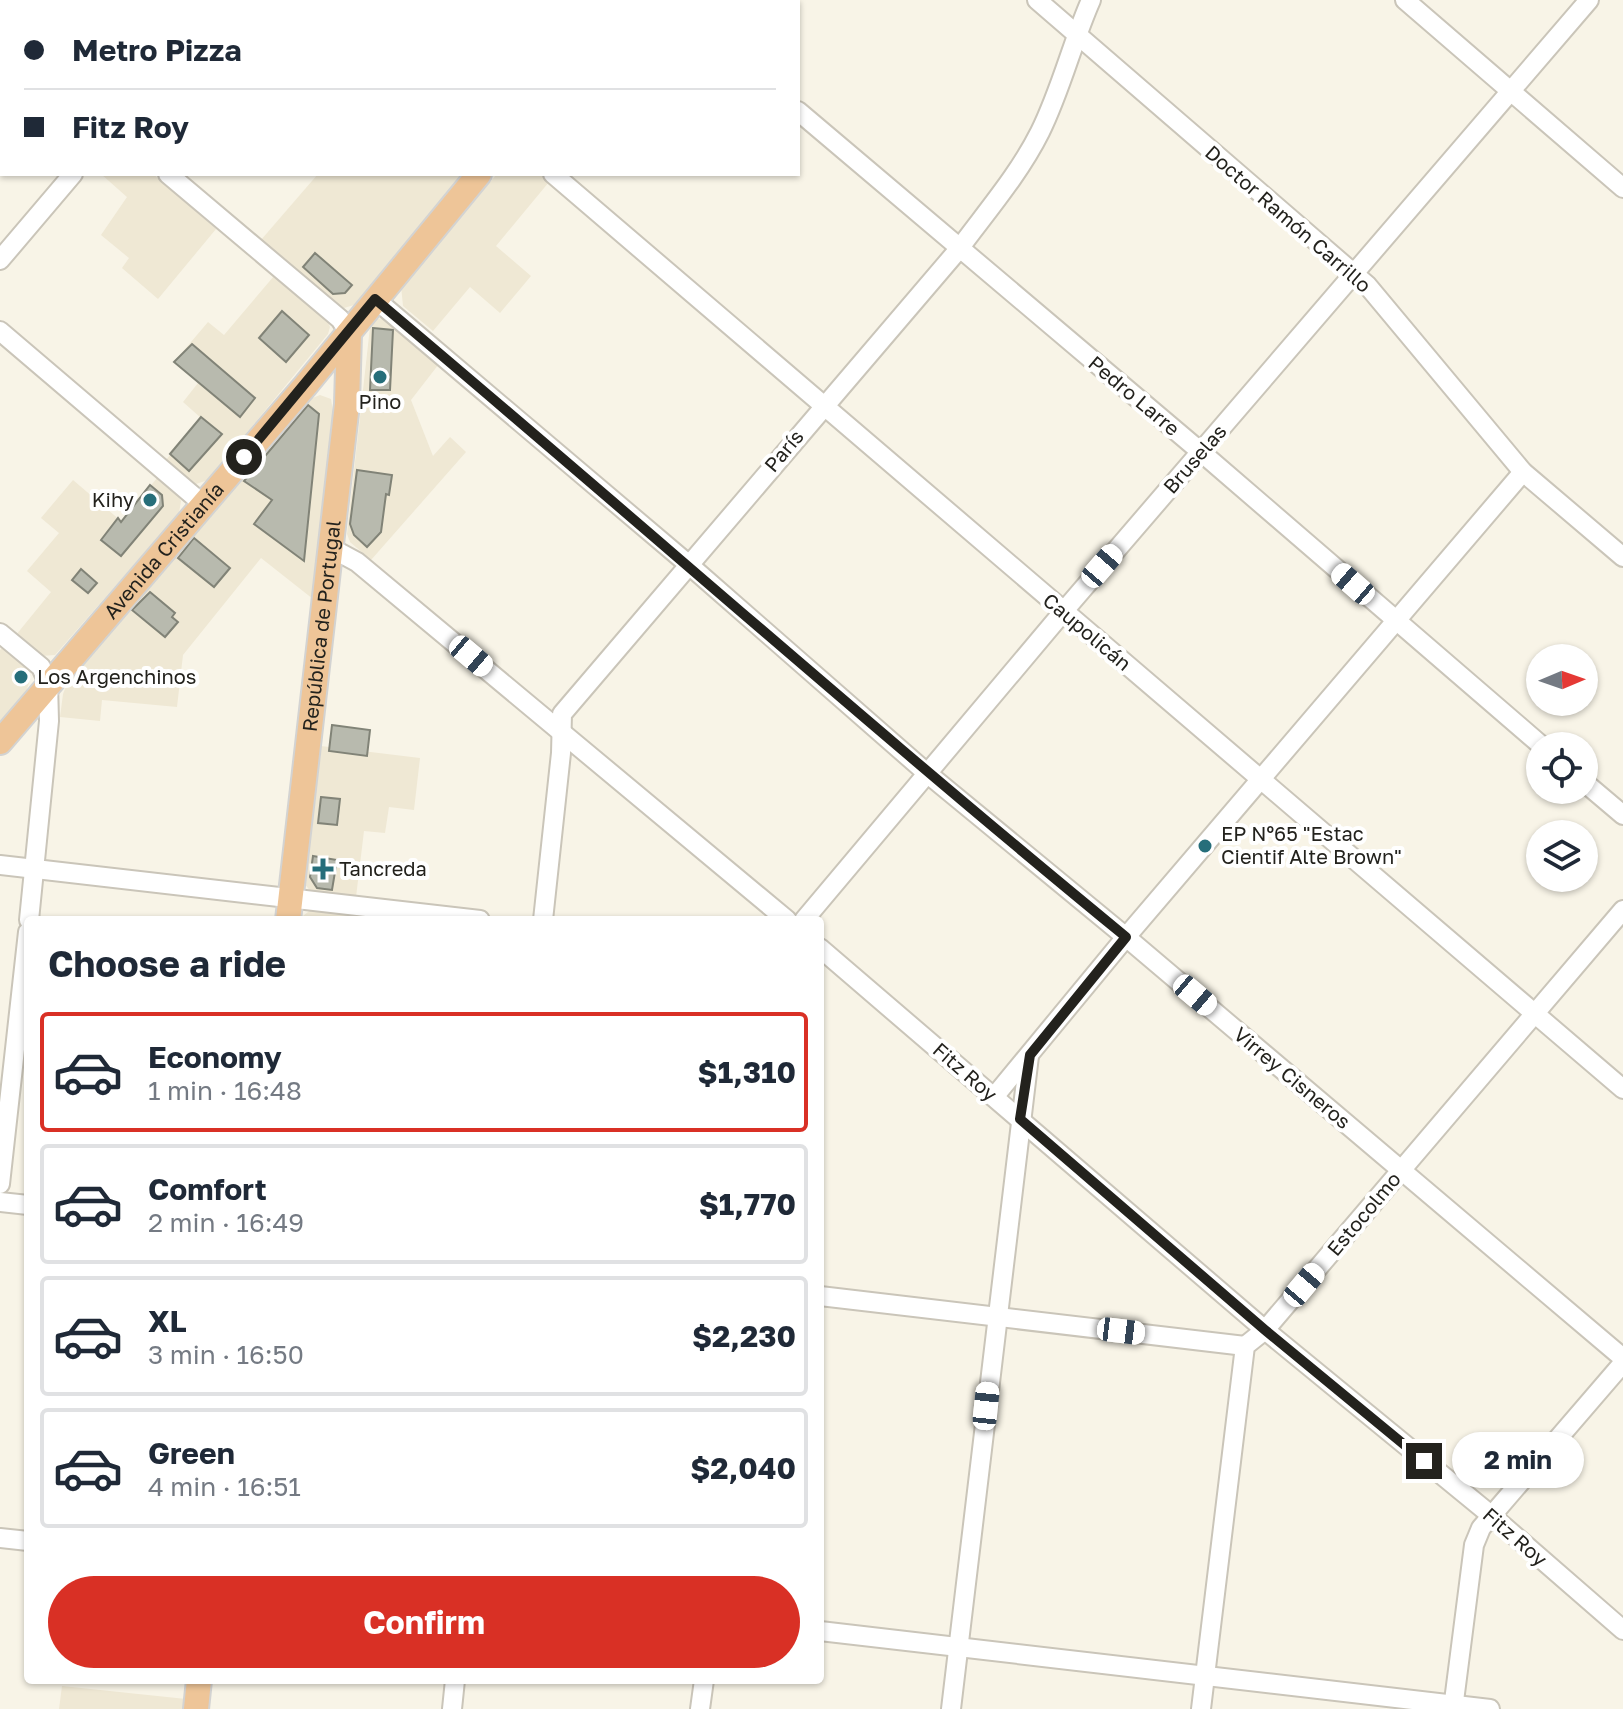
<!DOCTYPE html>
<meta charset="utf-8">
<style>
:root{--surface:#fff;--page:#f2f2f3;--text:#1f2937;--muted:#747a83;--line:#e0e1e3;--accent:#d93025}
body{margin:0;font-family:"Golos Text",sans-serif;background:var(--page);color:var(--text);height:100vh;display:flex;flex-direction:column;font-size:30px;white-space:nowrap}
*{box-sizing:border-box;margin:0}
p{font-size:26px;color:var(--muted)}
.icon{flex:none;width:44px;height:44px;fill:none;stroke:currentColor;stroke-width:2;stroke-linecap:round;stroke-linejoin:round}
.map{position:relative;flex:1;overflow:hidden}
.details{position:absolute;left:24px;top:916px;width:800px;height:768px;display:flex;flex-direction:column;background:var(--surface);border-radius:8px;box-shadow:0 2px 6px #0004}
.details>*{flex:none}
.banner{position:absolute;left:0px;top:0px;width:800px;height:176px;box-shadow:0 2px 6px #0004;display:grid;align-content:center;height:176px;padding:0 24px;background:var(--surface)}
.needle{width:52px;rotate:88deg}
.buttons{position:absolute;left:1526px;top:644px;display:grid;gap:16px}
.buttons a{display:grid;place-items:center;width:72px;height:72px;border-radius:50%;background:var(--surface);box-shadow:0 2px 6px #0004;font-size:40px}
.end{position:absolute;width:36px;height:36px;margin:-18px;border:10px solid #23221d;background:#fff;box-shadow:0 0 0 4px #fff}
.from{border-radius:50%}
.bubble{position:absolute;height:56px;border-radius:28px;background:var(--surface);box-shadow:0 2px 6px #0004;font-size:26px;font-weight:700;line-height:56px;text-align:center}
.car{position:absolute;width:24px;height:48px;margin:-24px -12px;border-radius:10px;box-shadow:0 0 6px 2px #0007;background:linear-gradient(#fff 24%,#345 0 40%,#fff 0 76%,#345 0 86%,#fff 0)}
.banner b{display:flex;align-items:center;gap:28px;height:76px;font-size:30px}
.banner b+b{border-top:2px solid var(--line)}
.banner i{width:20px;height:20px;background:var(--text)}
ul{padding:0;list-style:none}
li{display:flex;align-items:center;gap:24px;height:120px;margin:0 16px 12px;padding:0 8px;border:4px solid var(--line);border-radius:8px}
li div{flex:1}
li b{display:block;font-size:30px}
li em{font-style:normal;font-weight:700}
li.current{border-color:var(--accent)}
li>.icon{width:72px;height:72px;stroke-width:1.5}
h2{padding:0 24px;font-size:36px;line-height:96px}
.cta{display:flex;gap:16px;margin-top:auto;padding:16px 24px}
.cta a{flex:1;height:92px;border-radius:48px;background:var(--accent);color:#fff;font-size:32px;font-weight:700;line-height:92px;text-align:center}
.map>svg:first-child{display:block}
.built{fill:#efe8d4}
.building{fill:#b8baae;stroke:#818377;stroke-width:2}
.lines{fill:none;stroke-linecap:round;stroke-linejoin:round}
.minor-casing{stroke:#cac5b9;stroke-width:22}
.major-casing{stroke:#d3d3d2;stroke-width:28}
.minor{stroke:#fff;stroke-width:18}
.major{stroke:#eec598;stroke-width:24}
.route{stroke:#23221d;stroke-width:10}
.poi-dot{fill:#266e7a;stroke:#fff;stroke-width:3}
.labels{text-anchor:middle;stroke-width:8;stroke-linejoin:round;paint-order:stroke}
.street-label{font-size:20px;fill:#23221d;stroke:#fff}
.poi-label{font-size:20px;fill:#23221d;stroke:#fff;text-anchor:start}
</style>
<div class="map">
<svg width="1623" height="1709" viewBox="0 0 1623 1709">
<rect width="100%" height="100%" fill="#f8f4e7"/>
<!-- built -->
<g class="built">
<polygon points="101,174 153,174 216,229 158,299 122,268 129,258 101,235 127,197"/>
<polygon points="318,174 466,174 354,305 344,308 338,306 261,240"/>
<polygon points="497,174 540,174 549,182 496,246 531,276 500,313 470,287 433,331 403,306 401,286"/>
<polygon points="274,276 327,320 330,327 328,334 208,480 196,484 191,482 165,461 201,418 183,402 198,383 174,362 208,322 224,335"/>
<polygon points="383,318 391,319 442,360 411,400 433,456 450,437 466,452 371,560 350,542 347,534 370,327 376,319"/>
<polygon points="320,395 331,399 334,418 313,599 261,558 183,655 177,707 102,700 100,721 60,717 63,694 70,676 310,399"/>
<polygon points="158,477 178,495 181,501 179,513 55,655 41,656 16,635 51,592 27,571 59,533 41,518 73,480 121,521"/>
<polygon points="3,647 26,669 30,680 26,692 0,721 0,650"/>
<polygon points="321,746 420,758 414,810 389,807 385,833 364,831 356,897 311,892 304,883"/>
<polygon points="313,908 356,913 355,920 298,920"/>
<polygon points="62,1686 186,1699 185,1709 59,1709"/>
</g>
<!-- building -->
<g class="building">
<polygon points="315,253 352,285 345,293 333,294 303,267"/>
<polygon points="282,311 309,335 286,362 259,338"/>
<polygon points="373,328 393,330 390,390 370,390"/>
<polygon points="192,344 255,398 240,417 174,362"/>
<polygon points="308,405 319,414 304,561 254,524 272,500 244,481"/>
<polygon points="201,417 222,434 189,471 170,454"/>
<polygon points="357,470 392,475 389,495 386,494 381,532 367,547 354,535 350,524"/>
<polygon points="150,485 162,495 163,506 121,556 101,540 118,518 121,522"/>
<polygon points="194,538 230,568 214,587 178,558"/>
<polygon points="81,569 97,583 88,593 72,580"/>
<polygon points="150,592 175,613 172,617 178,622 165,637 132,610"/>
<polygon points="332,725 370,730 367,756 329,751"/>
<polygon points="321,797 340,799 337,825 318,823"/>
<polygon points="313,856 337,860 332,890 317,888 310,877"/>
</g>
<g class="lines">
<!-- minor casing -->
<g class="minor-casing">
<g id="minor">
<polyline points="350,0 353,2"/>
<polyline points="668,0 671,2"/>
<polyline points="1037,0 1367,285 1523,472 1623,557"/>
<polyline points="1405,0 1623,188"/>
<polyline points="219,2 221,0"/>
<polyline points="0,32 2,34"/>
<polyline points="798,111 1201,452 1542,746"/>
<polyline points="168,174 340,319 349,333"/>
<polyline points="553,174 1623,1089"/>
<polyline points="0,260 73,174"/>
<polyline points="375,299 688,564 928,774 1126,937 1623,1358"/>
<polyline points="0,331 203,504"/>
<polyline points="331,548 357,562 787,920"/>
<polyline points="0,633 41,667 48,683 49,721 29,920"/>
<polyline points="1584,782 1623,815"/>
<polyline points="0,865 480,920"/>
<path d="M543,920L561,753L562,714L959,249C987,211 1019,174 1040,132C1061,90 1072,43 1091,0"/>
<polyline points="804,920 1063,612 1589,0"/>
<polyline points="820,948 1265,1330 1492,1516 1623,1630"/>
<polyline points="994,1097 1126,937 1523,472"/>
<polyline points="0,1184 28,932"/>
<polyline points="0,1202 28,1205"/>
<polyline points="820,1296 1245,1346"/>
<polyline points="0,1538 28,1541"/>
<polyline points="820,1631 1490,1709"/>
<polyline points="452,1709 455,1680"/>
<polyline points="700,1709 704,1680"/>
<polyline points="951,1709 1029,1056"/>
<polyline points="1201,1709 1245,1346 1265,1330 1623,910"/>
<polyline points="1453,1709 1474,1545 1481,1528 1623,1363"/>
</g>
</g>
<!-- major casing -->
<g class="major-casing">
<g id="major">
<polyline points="623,2 624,0"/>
<path id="s1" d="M0,742L305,386L479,174"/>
<path id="s2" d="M288,920L347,404L349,333"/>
<polyline points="196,1709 199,1680"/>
</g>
</g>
<!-- minor -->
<use href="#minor" class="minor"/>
<!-- major -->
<use href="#major" class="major"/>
</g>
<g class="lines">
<!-- route -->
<path class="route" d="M244,457L375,299C626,510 872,729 1126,937L1030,1055L1020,1119L1265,1330L1424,1461"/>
</g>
<!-- markers -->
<g class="poi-dot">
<circle cx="380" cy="377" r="8"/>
<circle cx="150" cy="500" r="8"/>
<circle cx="21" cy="677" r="8"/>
<circle cx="1205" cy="846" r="8"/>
<path d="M319 857h8v8h8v8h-8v8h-8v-8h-8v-8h8z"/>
</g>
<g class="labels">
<!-- street labels -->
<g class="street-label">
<text transform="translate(1288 219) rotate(41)" y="7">Doctor Ramón Carrillo</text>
<text transform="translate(1134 396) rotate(40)" y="7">Pedro Larre</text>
<text transform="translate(784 451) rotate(-50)" y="7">París</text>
<text transform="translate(1195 459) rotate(-49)" y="7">Bruselas</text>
<text dy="7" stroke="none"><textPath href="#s1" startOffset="252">Avenida Cristianía</textPath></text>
<text dy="7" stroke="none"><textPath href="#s2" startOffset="296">República de Portugal</textPath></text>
<text transform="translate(1087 632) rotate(40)" y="7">Caupolicán</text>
<text transform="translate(965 1072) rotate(41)" y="7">Fitz Roy</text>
<text transform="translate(1292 1078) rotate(40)" y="7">Virrey Cisneros</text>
<text transform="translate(1364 1214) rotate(-50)" y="7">Estocolmo</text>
<text transform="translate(1515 1537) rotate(41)" y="7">Fitz Roy</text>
</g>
<!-- poi labels -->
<g class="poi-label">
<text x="380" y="409" text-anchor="middle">Pino</text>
<text x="134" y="507" text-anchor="end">Kihy</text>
<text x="37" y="684">Los Argenchinos</text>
<text x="1221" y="841">EP Nº65 "Estac<tspan x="1221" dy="23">Cientif Alte Brown"</tspan></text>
<text x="339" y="876">Tancreda</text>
</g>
</g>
</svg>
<div class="buttons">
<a><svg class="needle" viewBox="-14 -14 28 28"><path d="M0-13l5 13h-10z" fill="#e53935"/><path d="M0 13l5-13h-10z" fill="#747a83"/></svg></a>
<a><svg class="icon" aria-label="locate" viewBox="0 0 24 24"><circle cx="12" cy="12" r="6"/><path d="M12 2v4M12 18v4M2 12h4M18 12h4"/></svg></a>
<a><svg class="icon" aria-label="layers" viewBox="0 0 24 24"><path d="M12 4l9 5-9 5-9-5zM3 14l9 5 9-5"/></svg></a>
</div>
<i class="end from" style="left:244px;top:457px"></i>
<i class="end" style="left:1424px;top:1461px"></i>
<div class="bubble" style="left:1452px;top:1432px;width:132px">2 min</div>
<i class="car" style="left:1102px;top:566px;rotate:41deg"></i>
<i class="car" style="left:1353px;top:584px;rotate:311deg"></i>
<i class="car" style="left:471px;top:656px;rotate:130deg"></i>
<i class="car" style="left:1195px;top:995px;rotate:130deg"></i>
<i class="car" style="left:1304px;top:1285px;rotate:40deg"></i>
<i class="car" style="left:1121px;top:1331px;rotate:97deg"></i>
<i class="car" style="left:986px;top:1406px;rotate:6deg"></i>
<div class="banner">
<b><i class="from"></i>Metro Pizza</b>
<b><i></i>Fitz Roy</b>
</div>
<section class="details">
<h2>Choose a ride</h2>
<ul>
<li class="current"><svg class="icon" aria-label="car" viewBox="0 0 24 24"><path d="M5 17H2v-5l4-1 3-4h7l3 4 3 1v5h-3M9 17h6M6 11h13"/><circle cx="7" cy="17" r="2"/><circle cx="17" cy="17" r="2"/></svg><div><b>Economy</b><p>1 min · 16:48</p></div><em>$1,310</em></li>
<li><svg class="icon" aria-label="car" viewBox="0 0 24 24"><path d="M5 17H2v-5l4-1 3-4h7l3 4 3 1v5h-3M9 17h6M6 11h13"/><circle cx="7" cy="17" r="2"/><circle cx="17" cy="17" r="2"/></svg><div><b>Comfort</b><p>2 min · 16:49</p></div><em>$1,770</em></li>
<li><svg class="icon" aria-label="car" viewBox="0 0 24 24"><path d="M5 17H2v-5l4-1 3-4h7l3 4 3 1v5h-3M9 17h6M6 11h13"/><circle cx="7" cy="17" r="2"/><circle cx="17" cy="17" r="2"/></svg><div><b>XL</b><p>3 min · 16:50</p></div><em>$2,230</em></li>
<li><svg class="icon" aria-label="car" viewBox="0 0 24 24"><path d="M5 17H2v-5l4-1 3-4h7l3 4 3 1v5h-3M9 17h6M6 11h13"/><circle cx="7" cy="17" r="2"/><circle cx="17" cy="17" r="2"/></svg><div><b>Green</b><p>4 min · 16:51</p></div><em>$2,040</em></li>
</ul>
<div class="cta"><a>Confirm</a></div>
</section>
</div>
